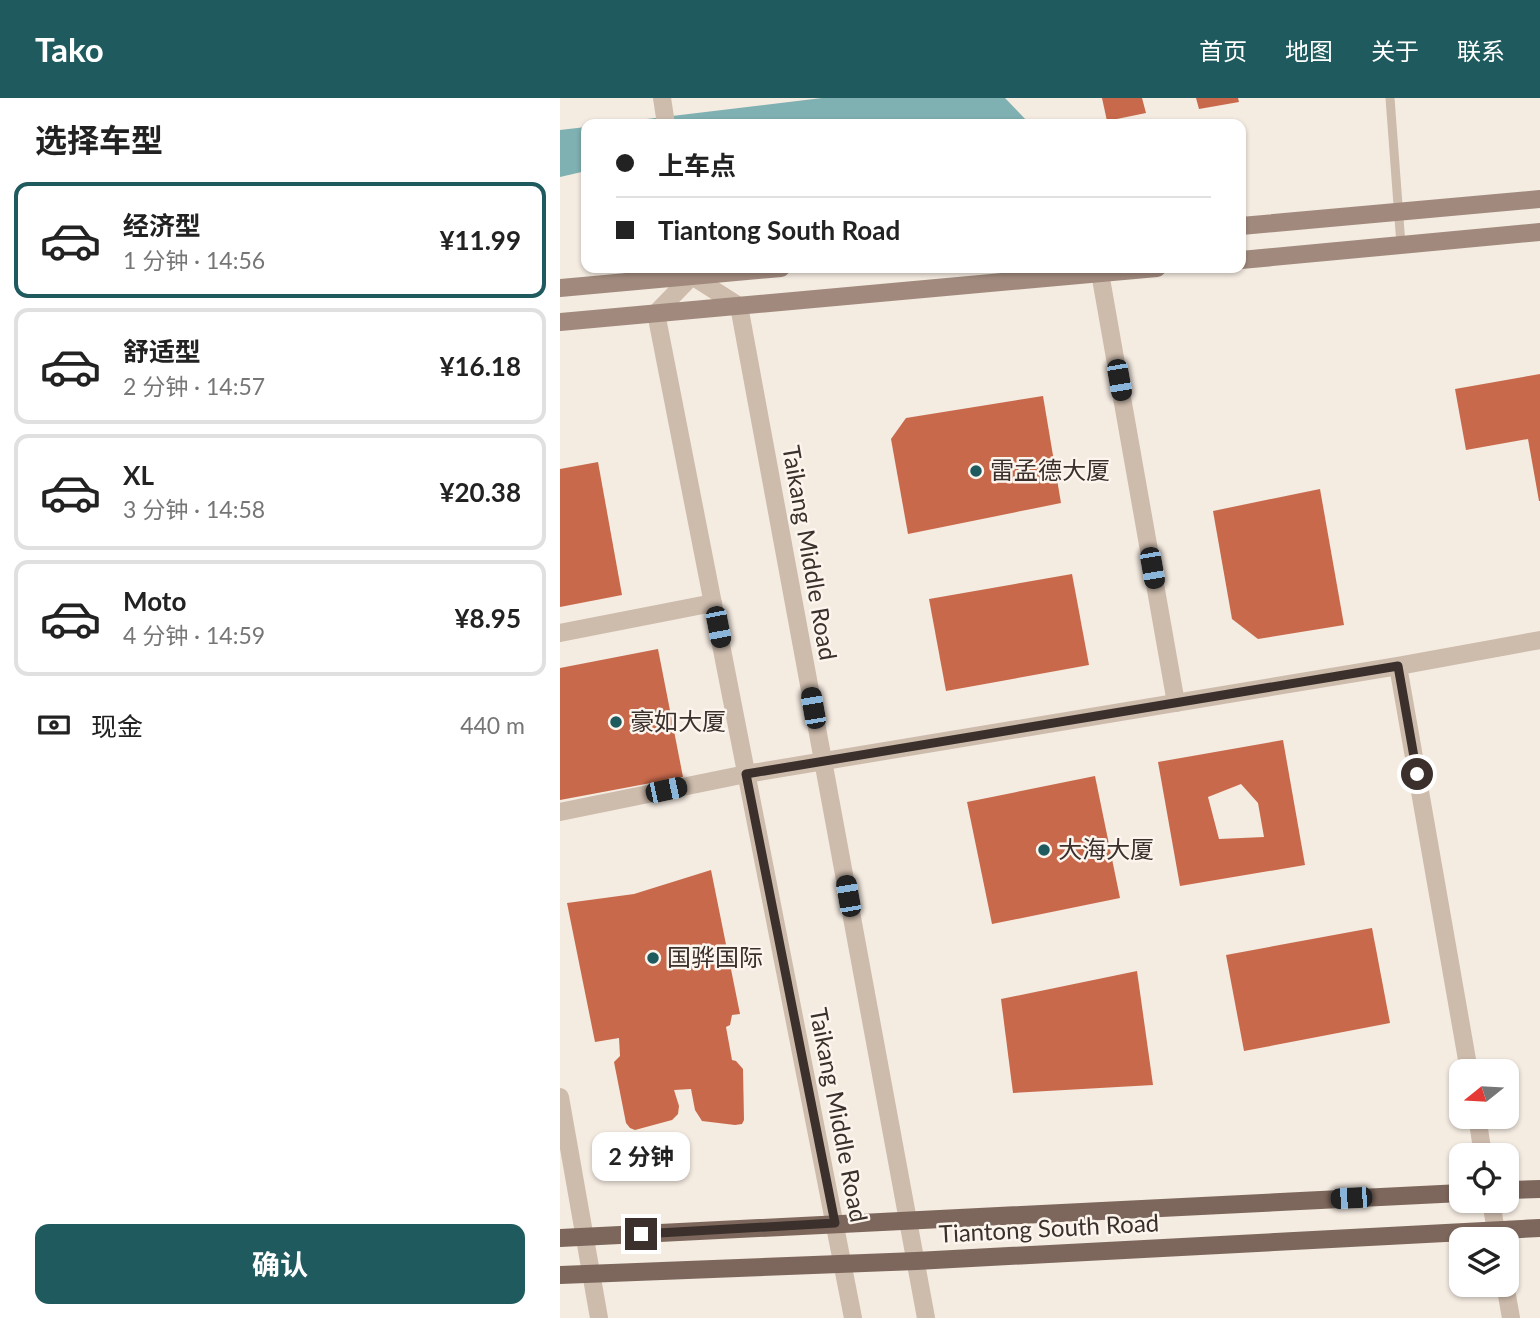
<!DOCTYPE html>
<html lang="zh">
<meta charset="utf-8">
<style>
:root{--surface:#fff;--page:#f6f6f6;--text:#222;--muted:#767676;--line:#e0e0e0;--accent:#1f5a5e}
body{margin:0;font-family:Lato,"Noto Sans SC",sans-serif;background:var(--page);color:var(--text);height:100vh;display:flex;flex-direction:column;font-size:26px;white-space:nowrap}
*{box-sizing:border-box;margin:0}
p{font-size:23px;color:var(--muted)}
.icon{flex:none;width:38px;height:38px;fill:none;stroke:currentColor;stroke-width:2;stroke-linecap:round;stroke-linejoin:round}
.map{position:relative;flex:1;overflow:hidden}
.sheet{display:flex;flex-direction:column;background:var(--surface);width:560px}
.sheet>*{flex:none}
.top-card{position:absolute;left:21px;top:21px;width:665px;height:154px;border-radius:14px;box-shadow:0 2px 5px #0004;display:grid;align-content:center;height:154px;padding:0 35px;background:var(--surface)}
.needle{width:46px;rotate:252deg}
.fabs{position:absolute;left:889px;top:961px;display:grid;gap:14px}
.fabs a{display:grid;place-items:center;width:70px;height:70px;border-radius:14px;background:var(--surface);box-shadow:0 2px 5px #0004;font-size:35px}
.end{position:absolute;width:32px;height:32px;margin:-16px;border:9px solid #3b302b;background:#fff;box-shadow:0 0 0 4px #fff}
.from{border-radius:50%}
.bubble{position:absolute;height:49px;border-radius:14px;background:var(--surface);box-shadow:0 2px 5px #0004;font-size:23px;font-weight:700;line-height:49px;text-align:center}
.car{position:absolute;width:21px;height:42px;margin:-21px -10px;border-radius:9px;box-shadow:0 0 5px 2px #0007;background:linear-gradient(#222 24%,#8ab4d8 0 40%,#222 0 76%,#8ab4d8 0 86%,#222 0)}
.top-card b{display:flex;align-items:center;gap:24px;height:66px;font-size:26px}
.top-card b+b{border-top:2px solid var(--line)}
.top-card i{width:18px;height:18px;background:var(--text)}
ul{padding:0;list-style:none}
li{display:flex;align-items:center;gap:21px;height:116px;margin:0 14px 10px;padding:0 21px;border:4px solid var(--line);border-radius:14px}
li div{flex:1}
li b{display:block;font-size:26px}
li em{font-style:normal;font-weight:700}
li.active{border-color:var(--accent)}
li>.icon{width:63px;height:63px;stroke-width:1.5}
h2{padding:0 35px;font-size:32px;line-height:84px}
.pay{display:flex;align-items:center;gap:18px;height:77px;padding:0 35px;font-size:26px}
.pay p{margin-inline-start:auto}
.action{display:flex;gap:14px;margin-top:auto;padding:14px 35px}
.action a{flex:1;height:80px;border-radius:14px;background:var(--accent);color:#fff;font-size:28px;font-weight:700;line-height:80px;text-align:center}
header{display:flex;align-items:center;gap:42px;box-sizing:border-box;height:98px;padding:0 35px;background:var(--accent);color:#fff}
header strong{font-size:33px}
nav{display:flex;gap:38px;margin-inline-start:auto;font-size:24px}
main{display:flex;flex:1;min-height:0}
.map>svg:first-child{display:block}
.water{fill:#7fb0b2}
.building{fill:#c8694b;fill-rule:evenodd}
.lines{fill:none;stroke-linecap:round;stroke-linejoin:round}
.service{stroke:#cdbbac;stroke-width:9}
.tertiary{stroke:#cdbbac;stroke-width:18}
.secondary{stroke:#a18a7d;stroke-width:18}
.primary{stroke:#7d675c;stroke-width:18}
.route{stroke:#3b302b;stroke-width:9}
.poi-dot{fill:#1f5a5e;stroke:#fbf5ee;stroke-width:2.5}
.labels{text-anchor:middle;stroke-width:5;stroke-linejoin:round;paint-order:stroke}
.poi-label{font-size:24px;fill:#3b302b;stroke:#fbf5ee;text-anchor:start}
.street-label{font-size:24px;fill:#3b302b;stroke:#fbf5ee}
</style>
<header>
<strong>Tako</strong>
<nav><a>首页</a><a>地图</a><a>关于</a><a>联系</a></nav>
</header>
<main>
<section class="sheet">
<h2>选择车型</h2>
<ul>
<li class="active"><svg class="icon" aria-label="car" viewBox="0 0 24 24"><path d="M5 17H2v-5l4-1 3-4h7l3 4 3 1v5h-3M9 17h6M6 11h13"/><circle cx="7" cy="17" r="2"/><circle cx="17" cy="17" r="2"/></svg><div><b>经济型</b><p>1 分钟 · 14:56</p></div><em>¥11.99</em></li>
<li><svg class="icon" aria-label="car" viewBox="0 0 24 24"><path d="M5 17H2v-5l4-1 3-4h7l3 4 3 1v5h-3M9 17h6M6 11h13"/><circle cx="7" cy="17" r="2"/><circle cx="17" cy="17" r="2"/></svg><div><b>舒适型</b><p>2 分钟 · 14:57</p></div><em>¥16.18</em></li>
<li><svg class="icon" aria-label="car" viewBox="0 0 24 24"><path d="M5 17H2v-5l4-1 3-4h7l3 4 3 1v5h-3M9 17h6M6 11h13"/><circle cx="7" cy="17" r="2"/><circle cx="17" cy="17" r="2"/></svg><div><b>XL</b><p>3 分钟 · 14:58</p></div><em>¥20.38</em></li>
<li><svg class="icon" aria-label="car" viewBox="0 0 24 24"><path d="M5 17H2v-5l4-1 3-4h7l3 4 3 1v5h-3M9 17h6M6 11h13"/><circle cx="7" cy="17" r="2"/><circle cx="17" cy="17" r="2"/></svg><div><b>Moto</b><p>4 分钟 · 14:59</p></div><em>¥8.95</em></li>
</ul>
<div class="pay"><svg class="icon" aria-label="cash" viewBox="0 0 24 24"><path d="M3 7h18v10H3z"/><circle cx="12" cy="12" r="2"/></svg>现金<p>440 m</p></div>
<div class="action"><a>确认</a></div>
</section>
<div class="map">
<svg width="980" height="1220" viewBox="0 0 980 1220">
<rect width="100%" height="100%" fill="#f4ebe1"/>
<!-- water -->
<g class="water">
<polygon points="262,0 445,0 470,26 45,26"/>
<polygon points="26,29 26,73 0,79 0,32"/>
</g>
<!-- building -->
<g class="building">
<polygon points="542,0 582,0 586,15 547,23"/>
<polygon points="636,0 678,0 679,4 639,11"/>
<polygon points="980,276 980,403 979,403 968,341 906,352 895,291"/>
<polygon points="483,298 501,405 348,436 331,341 346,320"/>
<polygon points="38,364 62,497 0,509 0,371"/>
<polygon points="760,391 784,527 698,541 672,521 653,413"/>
<polygon points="512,476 529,567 386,593 369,501"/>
<polygon points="98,551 123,679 0,702 0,570"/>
<path d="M723,642L745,767L620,788L598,664ZM681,686L698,705L704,739L659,741L648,699Z"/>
<polygon points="535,678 560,800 432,826 407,704"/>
<polygon points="151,772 180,916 172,917 170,927 166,929 172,962 176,963 183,971 184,1022 182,1026 175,1027 142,1023 135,1012 131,991 114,992 119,1008 118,1016 112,1022 75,1032 70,1030 66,1025 54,964 60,958 59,940 35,944 7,805 74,796"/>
<polygon points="812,830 830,925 684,953 666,857"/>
<polygon points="577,873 593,987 453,995 441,901"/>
</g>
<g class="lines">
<!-- service -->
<polyline class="service" points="830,0 841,147"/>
<!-- tertiary -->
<g class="tertiary">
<polyline points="102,0 106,26"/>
<polyline points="131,171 132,178 179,208 366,1220"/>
<polyline points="540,175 616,605"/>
<polyline points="132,178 96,215 293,1220"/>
<polyline points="0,535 153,505"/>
<polyline points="838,568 909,973"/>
<polyline points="0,714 186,676 838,568 980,542"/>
<polyline points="0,999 39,1220"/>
<polyline points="917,1018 923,1057"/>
<polyline points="931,1102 937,1141"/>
<polyline points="945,1186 951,1220"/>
</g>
<!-- secondary -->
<g class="secondary">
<polyline points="681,128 980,101"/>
<polyline points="681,162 980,134"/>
<polyline points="0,190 221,170"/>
<polyline points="0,224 597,170"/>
</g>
<!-- primary -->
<g class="primary">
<polyline points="947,1092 980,1091"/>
<polyline points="0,1140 901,1095"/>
<polyline points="0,1177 356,1163 980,1130"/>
</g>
</g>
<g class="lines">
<!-- route -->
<polyline class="route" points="81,1136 275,1125 186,676 838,568 857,676"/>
</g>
<!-- markers -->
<g class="poi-dot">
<circle cx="416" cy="373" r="7"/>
<circle cx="56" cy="624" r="7"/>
<circle cx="484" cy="752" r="7"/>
<circle cx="93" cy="860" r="7"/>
</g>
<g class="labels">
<!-- poi labels -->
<g class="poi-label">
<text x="430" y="381">雷孟德大厦</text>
<text x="70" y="632">豪如大厦</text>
<text x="498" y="760">大海大厦</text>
<text x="107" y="868">国骅国际</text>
</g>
<!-- street labels -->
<g class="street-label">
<text transform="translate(249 455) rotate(80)" y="8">Taikang Middle Road</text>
<text transform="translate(278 1017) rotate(79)" y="8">Taikang Middle Road</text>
<text transform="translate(489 1131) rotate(-3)" y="8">Tiantong South Road</text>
</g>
</g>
</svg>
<div class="fabs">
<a><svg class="needle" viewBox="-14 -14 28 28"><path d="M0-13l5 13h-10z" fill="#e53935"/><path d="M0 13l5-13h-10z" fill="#767676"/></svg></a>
<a><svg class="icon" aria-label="locate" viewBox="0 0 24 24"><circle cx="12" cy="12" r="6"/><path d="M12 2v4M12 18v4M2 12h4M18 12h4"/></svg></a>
<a><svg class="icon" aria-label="layers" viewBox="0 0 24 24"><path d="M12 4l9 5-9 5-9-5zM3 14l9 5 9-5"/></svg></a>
</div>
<i class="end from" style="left:857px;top:676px"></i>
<i class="end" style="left:81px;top:1136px"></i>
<div class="bubble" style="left:32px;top:1034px;width:98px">2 分钟</div>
<i class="car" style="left:559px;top:282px;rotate:170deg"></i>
<i class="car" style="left:592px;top:470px;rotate:170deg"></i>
<i class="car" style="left:158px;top:529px;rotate:169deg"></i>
<i class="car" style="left:253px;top:610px;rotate:350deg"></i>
<i class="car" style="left:106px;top:692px;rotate:78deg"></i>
<i class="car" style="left:288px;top:798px;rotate:350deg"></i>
<i class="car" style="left:791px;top:1100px;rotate:267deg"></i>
<div class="top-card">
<b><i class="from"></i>上车点</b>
<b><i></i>Tiantong South Road</b>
</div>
</div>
</main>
